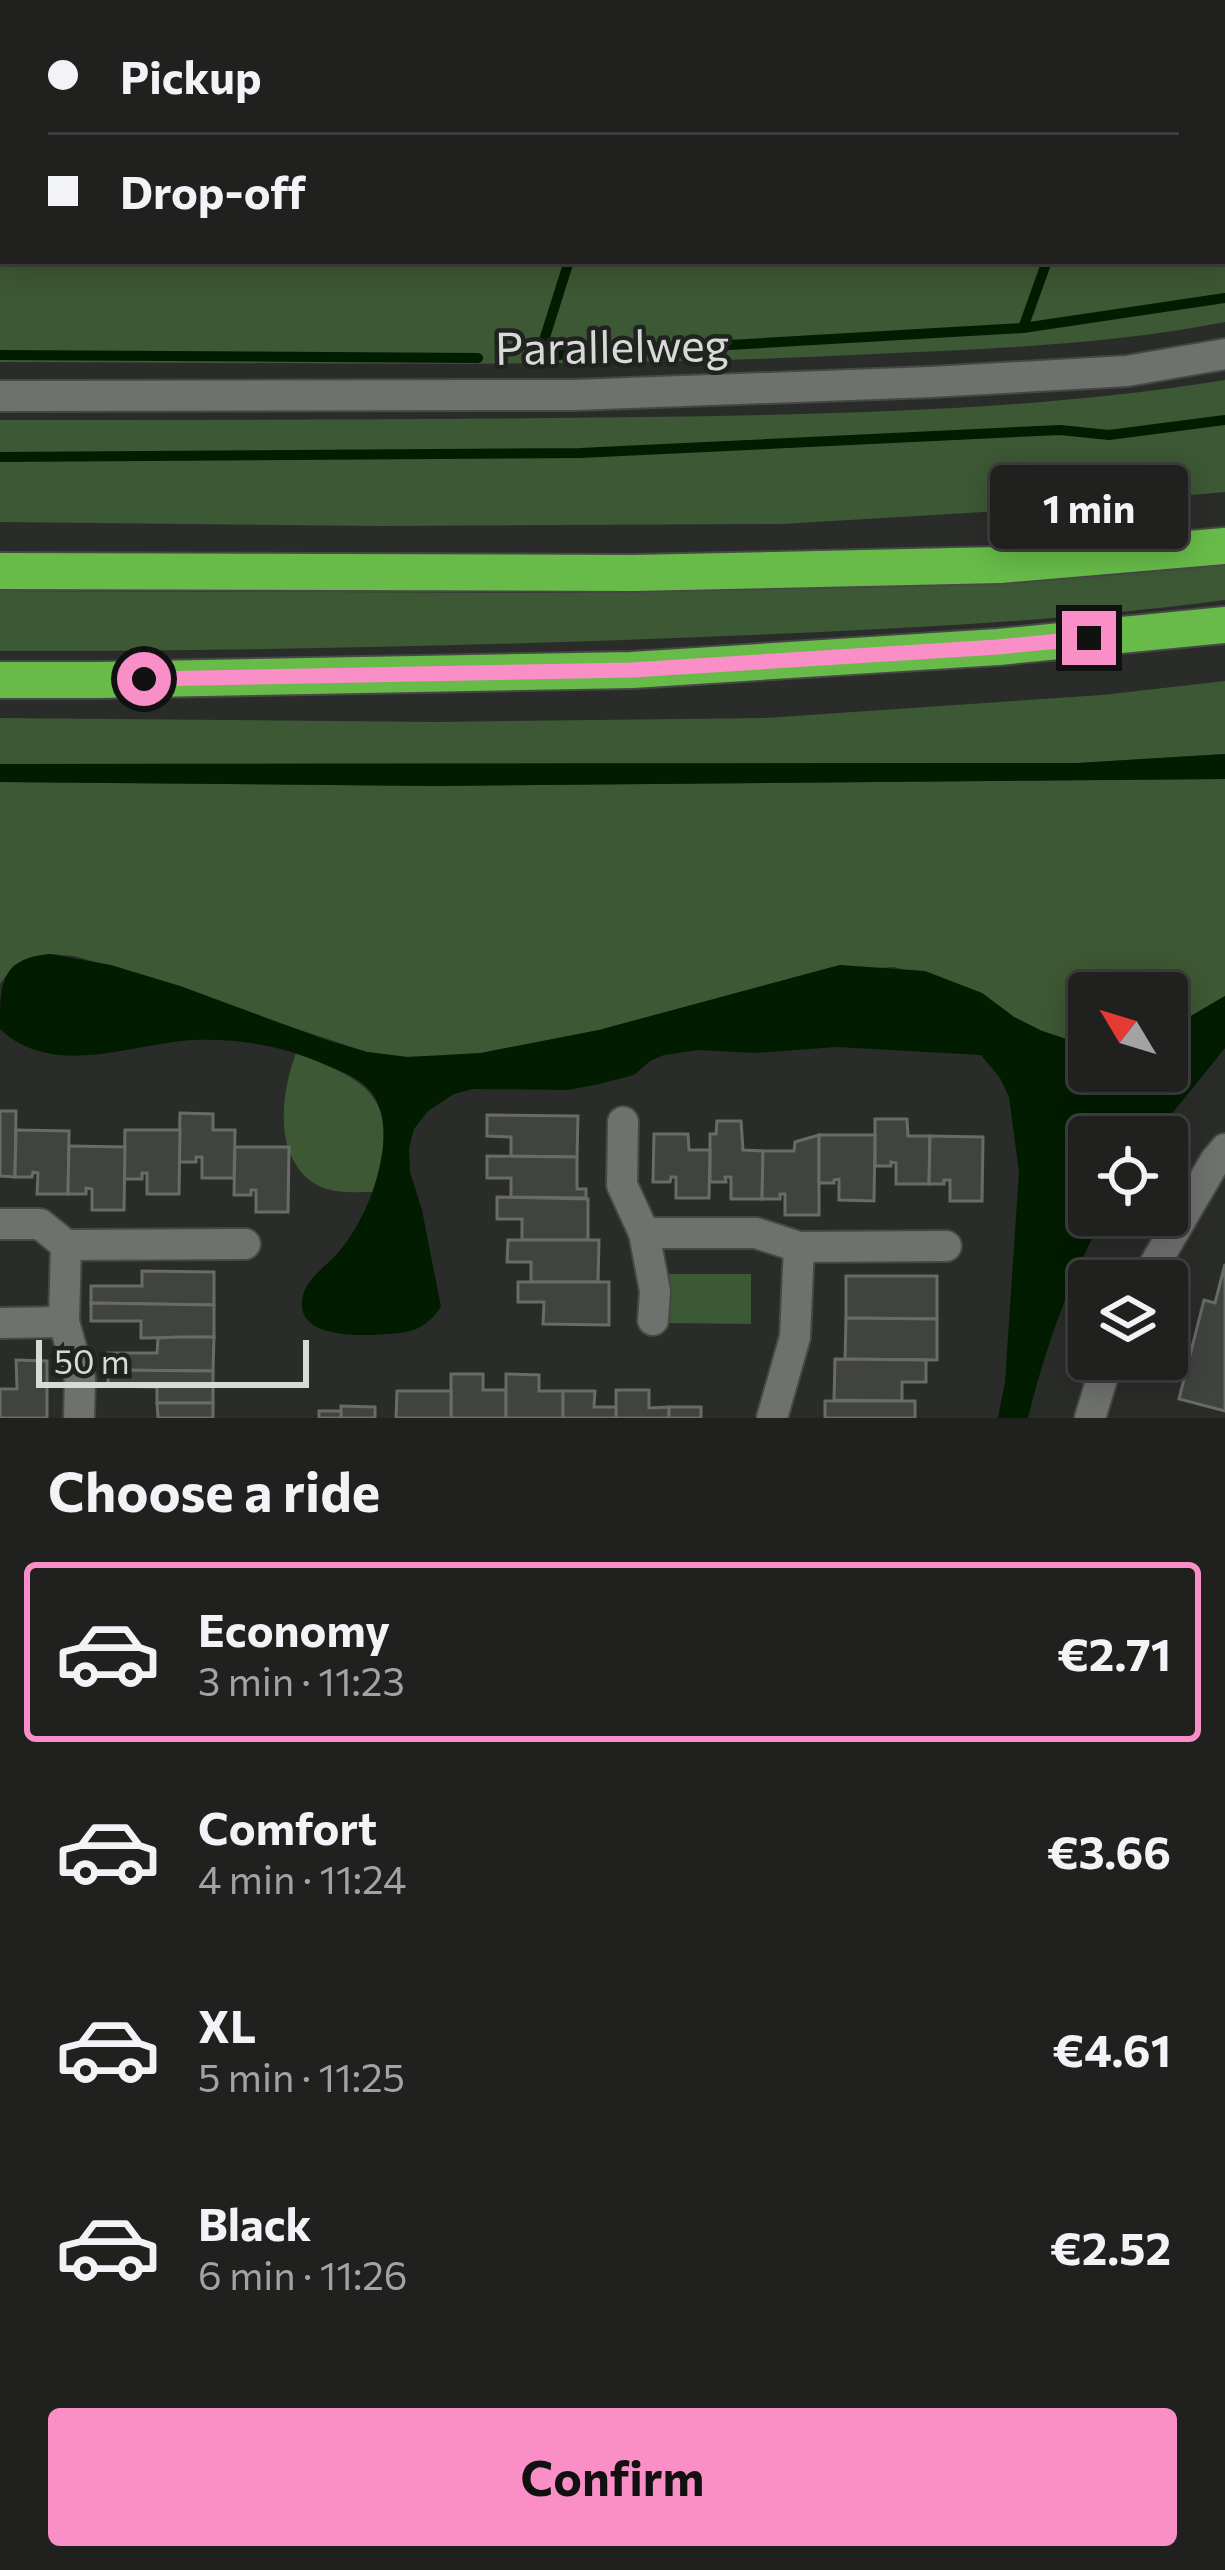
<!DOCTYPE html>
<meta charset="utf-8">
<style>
:root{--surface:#20211f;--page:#282928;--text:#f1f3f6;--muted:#a2a3a4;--line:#3d3e3d;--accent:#fa8fc7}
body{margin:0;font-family:Commissioner,sans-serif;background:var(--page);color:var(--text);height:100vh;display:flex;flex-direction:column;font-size:45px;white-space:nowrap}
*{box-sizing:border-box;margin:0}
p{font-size:39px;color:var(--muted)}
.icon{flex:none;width:66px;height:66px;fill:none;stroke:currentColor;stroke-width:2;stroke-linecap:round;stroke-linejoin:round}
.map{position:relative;height:1418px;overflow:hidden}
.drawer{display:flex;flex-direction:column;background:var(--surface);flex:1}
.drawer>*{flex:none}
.top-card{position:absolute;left:0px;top:0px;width:1227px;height:264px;box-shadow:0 6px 30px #0003,0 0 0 3px var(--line);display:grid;align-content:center;height:264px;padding:0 48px;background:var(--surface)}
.needle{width:78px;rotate:308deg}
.fabs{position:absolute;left:1068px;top:972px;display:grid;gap:24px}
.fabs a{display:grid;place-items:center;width:120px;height:120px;border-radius:12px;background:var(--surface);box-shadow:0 6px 30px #0003,0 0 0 3px var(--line);font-size:60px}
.scale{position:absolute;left:36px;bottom:30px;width:273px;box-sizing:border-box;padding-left:12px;border:6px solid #d8dad8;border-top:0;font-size:33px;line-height:42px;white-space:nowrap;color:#d8dad8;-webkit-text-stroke:9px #202320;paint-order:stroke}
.end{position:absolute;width:54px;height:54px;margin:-27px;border:15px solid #fa8fc7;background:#111;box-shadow:0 0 0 6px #111}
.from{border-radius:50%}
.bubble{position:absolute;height:84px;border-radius:12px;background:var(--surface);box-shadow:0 6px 30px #0003,0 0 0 3px var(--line);font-size:39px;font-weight:700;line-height:84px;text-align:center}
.top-card b{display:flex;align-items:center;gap:42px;height:114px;font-size:45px}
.top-card b+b{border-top:3px solid var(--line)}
.top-card i{width:30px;height:30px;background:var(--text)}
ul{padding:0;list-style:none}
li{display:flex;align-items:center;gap:36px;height:180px;margin:0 24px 18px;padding:0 24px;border:6px solid transparent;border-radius:12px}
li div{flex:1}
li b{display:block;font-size:45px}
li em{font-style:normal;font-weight:700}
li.on{border-color:var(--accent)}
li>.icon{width:108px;height:108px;stroke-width:1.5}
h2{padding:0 48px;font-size:54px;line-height:144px}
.primary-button{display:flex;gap:24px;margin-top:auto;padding:24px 48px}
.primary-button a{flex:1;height:138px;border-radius:12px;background:var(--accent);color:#111;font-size:48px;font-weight:700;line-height:138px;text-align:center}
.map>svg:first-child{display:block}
.green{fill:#3d5834;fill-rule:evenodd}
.water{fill:#021c00}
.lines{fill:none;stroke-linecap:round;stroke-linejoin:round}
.stream{stroke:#021c00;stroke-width:10}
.building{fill:#414340;stroke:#696b68;stroke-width:3}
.street-casing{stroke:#464845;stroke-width:34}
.secondary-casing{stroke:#464845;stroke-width:34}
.highway-casing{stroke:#464845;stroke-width:40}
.street{stroke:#6e716d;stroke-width:30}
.secondary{stroke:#6e716d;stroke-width:30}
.highway{stroke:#68bb49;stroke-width:36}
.route{stroke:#fa8fc7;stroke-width:15}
.labels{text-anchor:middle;stroke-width:9;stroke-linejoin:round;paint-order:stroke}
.street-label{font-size:45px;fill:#d8dad8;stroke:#202320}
</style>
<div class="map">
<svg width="1225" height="1418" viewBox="0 0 1225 1418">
<rect width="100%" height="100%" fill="#2a2c29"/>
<!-- green -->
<g class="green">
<path d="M0,0H1225V322C1103,346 978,349 854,355C570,369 285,362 0,362ZM3,3H1224V261H3Z"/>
<path d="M1225,380V492L1035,509L782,524L380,526L0,522V420C215,420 430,420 645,417C838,414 1034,411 1225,380Z"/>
<path d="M1225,564V600C1060,622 893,629 727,636C485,646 242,651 0,651V591L581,593L1055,580Z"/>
<polygon points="1225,681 1225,754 1078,763 0,764 0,718 436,722 765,718 1102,695"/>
<polygon points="1225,779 1225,996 1167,1030 1167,993 1089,993 1089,1041 1070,1040 1042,1031 1014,1017 982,993 894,967 864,969 840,965 599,1030 481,1053 448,1056 408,1057 367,1052 270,1020 180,986 74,956 50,954 14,965 0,984 0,782 435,786"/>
<path d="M296,1053C377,1083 400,1102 373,1192C355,1192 333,1194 317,1185C272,1158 281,1094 296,1053Z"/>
<polygon points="664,1274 751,1274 751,1324 664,1323"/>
</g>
<!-- water -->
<g class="water">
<polygon points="1225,754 1225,779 435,786 0,782 0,764 1078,763"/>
<path d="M50,954L111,965L180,986L326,1040L367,1052L407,1057L481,1053L599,1030L840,965L925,971L982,993L1014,1017L1042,1031L1069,1040L1089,1041V1071H1167V1030L1225,996V1048L1153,1137H1089V1215H1104C1070,1279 1045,1348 1028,1418H998L1005,1382L1019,1172L1009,1097L1000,1078L981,1055L837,1047L755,1053L699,1050L664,1055L650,1061L634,1075L595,1085L567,1090L473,1089L454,1094L428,1111L414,1129L409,1148L410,1172L422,1210L441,1307C426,1328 413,1333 387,1334C361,1336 292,1340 303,1295C308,1278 326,1266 337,1254C368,1220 402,1135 372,1093C361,1078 342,1072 326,1065C284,1046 239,1038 193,1040C129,1044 53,1079 0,1029C0,985 0,958 50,954Z"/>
</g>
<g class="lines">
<!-- stream -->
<g class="stream">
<polyline points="650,3 651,0"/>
<polyline points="1137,3 1138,0"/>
<polyline points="0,19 3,10"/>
<polyline points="569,261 539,356 1023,328 1047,261"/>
<polyline points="1023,328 1225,298"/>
<polyline points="0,355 478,358"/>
<polyline points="0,457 580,453 1060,430 1109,435 1225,420"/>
</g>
</g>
<!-- building -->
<g class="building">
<polygon points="0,1111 16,1111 15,1177 0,1176"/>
<polygon points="180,1113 213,1114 213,1130 235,1130 234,1178 202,1178 202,1157 196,1157 196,1162 179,1162"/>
<polygon points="487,1115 578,1116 577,1157 511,1156 511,1137 487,1136"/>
<polygon points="875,1119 907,1119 908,1136 930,1136 929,1184 896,1184 896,1163 891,1162 891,1166 875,1166"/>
<polygon points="717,1121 741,1121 743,1150 763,1151 762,1199 731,1199 731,1177 725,1177 726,1182 710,1182 710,1134 716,1134"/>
<polygon points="16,1130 69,1131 68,1194 37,1194 38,1173 33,1172 32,1177 15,1177"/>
<polygon points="125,1130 180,1130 179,1194 147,1194 147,1173 142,1173 142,1179 124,1179"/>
<polygon points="654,1134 688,1134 689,1150 710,1150 709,1198 676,1198 676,1177 671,1177 670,1182 653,1182"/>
<polygon points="819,1135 819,1215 785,1215 785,1194 780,1194 780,1199 762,1199 763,1151 794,1151 795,1142"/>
<polygon points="819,1135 875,1135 874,1201 839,1200 839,1179 834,1180 834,1183 819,1183"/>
<polygon points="930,1136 983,1137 982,1201 950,1201 950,1180 944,1180 944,1184 929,1184"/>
<polygon points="69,1146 125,1147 124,1210 92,1210 92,1189 86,1188 86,1194 68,1194"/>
<polygon points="235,1147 289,1147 288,1212 256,1212 256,1190 251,1190 251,1195 234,1195"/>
<polygon points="487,1156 577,1157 577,1189 586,1189 586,1198 511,1197 511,1178 487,1178"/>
<polygon points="497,1197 588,1199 588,1240 522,1240 522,1219 497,1219"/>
<polygon points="508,1240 599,1240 598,1282 531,1282 531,1262 507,1262"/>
<polygon points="1225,1264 1225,1411 1179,1399 1204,1300 1215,1303"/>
<polygon points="142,1271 214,1272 214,1305 91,1303 91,1286 142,1286"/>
<polygon points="846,1276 937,1276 937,1319 846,1318"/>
<polygon points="518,1282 609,1282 609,1325 543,1324 544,1302 518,1302"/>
<polygon points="91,1303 214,1305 214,1337 141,1338 141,1321 91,1321"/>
<polygon points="846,1318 937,1319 937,1360 845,1359"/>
<polygon points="177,1337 214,1337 213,1371 108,1370 108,1353 157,1353 158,1338"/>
<polygon points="835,1359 926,1360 926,1382 902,1382 902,1401 834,1400"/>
<polygon points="16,1360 47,1361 47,1418 0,1418 0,1389 17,1389"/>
<polygon points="108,1370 213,1371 213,1403 157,1403 157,1387 108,1386"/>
<polygon points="451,1374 483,1374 483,1390 506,1390 506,1418 451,1418"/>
<polygon points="506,1374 539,1375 539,1391 563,1391 563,1418 506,1418"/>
<polygon points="616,1390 649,1390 649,1408 669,1407 669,1418 616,1418"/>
<polygon points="397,1391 451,1391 451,1418 396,1418"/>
<polygon points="563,1391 595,1391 594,1407 616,1407 616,1418 563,1418"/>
<rect x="825" y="1401" width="90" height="17"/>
<polygon points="157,1403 213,1403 213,1418 158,1418"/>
<polygon points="341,1406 375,1407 375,1418 341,1418"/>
<rect x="669" y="1407" width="32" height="11"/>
<rect x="319" y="1411" width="22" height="7"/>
</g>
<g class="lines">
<!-- street casing -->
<g class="street-casing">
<g id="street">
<polyline points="0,396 575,395 931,382 1127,371 1225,354"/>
<polyline points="623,1122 622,1185 644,1233 756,1233 799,1247 946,1246"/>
<polyline points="0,1224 40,1224 66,1245 64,1322 80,1379 79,1418"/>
<polyline points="644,1233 655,1291 653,1320"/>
<polyline points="66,1245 245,1244"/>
<polyline points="0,1323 64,1322"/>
<polyline points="772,1418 795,1337 799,1247"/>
</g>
</g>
<!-- secondary casing -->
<g class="secondary-casing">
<g id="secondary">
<polyline points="1145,1281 1215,1161 1225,1149"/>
<polyline points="1090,1418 1108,1359"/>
</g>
</g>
<!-- highway casing -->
<g class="highway-casing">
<g id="highway">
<polyline points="0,571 633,573 1000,565 1225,546"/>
<polyline points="0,680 99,680 632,670 998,647 1225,625"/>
</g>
</g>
<!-- street -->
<use href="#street" class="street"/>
<!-- secondary -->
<use href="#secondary" class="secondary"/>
<!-- highway -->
<use href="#highway" class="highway"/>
</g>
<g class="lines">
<!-- route -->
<polyline class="route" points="144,679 632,670 998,647 1089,638"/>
</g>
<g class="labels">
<!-- street labels -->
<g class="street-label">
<text transform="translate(612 347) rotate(-1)" y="16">Parallelweg</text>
</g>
</g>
</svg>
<div class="fabs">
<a><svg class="needle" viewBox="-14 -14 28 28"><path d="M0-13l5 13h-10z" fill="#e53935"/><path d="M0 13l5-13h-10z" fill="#a2a3a4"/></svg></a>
<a><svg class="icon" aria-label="locate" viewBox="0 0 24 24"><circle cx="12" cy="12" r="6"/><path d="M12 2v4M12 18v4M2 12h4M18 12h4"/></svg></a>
<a><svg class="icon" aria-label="layers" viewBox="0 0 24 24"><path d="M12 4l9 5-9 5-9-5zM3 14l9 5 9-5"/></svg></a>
</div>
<div class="scale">50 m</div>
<i class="end from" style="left:144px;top:679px"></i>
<i class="end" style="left:1089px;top:638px"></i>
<div class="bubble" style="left:990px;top:465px;width:198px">1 min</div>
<div class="top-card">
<b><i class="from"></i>Pickup</b>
<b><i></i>Drop-off</b>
</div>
</div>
<section class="drawer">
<h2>Choose a ride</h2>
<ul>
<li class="on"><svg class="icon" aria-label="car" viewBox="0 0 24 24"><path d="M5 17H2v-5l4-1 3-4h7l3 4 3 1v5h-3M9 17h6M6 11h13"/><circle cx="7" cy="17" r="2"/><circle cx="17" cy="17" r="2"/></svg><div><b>Economy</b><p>3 min · 11:23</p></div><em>€2.71</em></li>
<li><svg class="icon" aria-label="car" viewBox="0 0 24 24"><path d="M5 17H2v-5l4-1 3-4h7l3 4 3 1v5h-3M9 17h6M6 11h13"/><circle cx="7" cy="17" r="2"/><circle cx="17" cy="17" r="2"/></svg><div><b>Comfort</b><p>4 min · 11:24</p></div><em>€3.66</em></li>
<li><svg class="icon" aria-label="car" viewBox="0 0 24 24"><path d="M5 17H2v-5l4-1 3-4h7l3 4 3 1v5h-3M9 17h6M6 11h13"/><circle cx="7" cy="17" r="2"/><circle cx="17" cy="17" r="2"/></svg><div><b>XL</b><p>5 min · 11:25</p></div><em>€4.61</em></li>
<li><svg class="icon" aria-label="car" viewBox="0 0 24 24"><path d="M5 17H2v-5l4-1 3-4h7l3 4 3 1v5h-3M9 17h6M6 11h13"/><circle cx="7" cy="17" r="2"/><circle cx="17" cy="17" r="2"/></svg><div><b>Black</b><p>6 min · 11:26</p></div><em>€2.52</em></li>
</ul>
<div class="primary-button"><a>Confirm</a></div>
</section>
